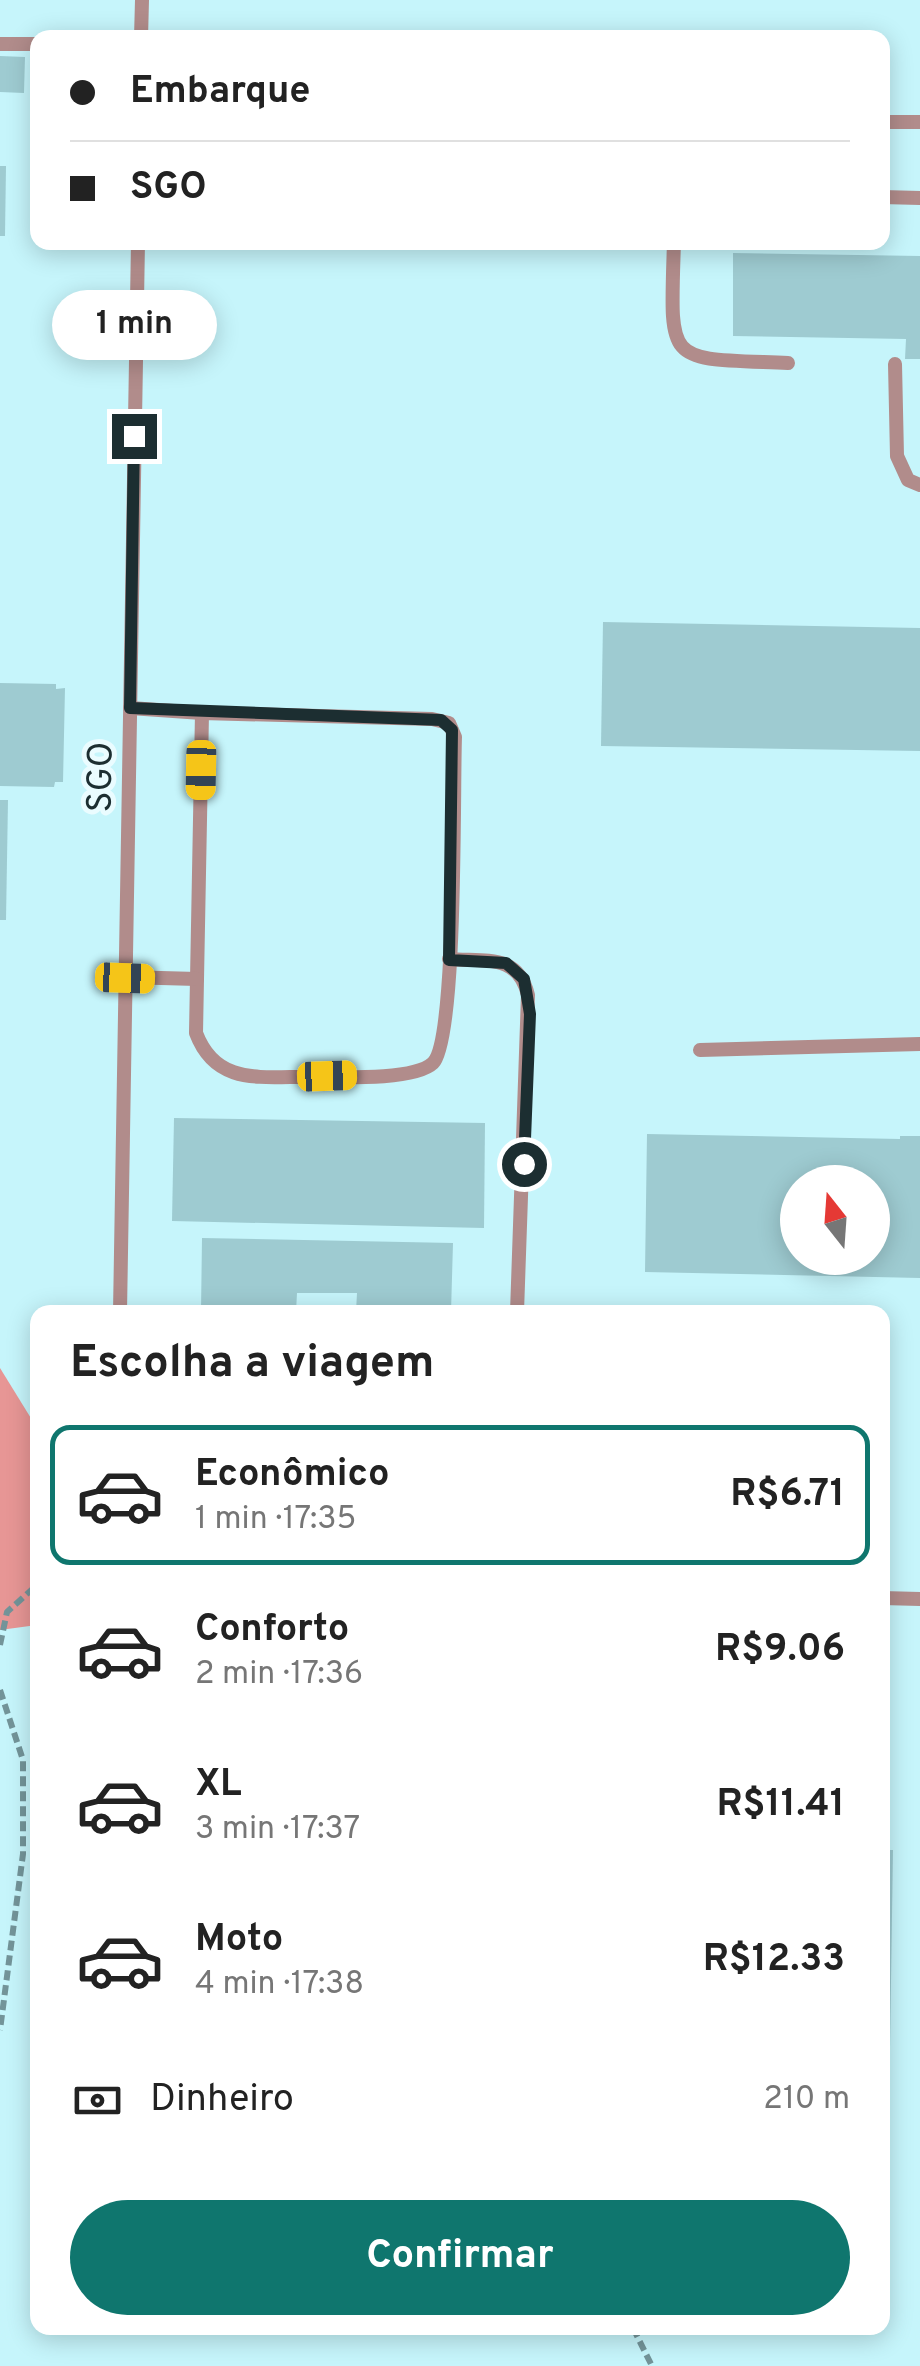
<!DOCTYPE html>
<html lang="pt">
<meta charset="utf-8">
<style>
:root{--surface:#fff;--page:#f6f6f6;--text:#222;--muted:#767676;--line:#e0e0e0;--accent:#0f766e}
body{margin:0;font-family:Overpass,sans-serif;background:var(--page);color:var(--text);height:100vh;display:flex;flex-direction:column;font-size:38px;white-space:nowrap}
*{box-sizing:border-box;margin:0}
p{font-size:32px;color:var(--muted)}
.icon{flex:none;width:55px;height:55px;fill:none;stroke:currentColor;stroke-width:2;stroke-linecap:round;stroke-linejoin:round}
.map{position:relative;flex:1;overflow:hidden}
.drawer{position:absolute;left:30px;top:1305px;width:860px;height:1030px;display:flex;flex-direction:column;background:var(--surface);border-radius:20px;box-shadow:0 5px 25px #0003}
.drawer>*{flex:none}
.top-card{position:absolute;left:30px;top:30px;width:860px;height:220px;border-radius:20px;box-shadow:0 5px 25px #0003;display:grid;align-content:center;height:220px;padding:0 40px;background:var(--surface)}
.needle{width:65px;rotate:343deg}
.controls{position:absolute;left:780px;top:1165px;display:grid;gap:20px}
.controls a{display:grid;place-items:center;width:110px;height:110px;border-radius:50%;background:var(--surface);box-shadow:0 5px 25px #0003;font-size:50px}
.end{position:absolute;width:45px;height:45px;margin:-22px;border:12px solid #1c2e31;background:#fff;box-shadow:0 0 0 5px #fff}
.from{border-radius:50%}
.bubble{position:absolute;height:70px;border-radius:35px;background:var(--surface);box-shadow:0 5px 25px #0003;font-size:32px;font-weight:700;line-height:70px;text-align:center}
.car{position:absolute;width:30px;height:60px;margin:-30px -15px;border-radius:12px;box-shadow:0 0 8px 2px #0007;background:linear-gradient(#f5c518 24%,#345 0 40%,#f5c518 0 76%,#345 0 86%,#f5c518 0)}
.top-card b{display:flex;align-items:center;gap:35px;height:95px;font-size:38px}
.top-card b+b{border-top:2px solid var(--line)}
.top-card i{width:25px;height:25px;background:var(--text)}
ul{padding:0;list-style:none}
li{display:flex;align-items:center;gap:30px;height:140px;margin:0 20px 15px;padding:0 20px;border:5px solid transparent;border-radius:20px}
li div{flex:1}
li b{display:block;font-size:38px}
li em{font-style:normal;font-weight:700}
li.current{border-color:var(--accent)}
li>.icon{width:90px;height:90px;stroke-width:1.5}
h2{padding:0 40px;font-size:45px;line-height:120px}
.pay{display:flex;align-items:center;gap:25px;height:110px;padding:0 40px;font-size:38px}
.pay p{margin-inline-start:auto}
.primary-button{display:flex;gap:20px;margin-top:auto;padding:20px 40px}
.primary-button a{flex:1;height:115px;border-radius:60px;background:var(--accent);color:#fff;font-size:40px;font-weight:700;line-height:115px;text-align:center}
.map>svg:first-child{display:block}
.forest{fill:#e79695}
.building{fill:#9ecbd1;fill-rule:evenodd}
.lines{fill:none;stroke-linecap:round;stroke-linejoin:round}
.path{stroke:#739499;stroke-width:6;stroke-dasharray:10 5;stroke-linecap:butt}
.service{stroke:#b18c8b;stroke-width:14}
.route{stroke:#1c2e31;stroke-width:12}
.labels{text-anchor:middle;stroke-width:10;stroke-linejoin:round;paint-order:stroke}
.street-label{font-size:35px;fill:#1c2e31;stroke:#eafcff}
</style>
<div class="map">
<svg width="920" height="2366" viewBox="0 0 920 2366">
<rect width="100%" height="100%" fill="#c6f5fb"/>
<!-- forest -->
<polygon class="forest" points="0,1368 37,1428 37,1625 0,1630"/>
<!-- building -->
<g class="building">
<polygon points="0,56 25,57 24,93 0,92"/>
<polygon points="0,166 6,166 5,236 0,236"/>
<polygon points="733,253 920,256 920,359 905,359 906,339 733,336"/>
<polygon points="603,622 920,628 920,751 601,746"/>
<polygon points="0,683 56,684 56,689 65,688 63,782 55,782 54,787 0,786"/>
<polygon points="0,800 8,800 6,920 0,920"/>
<polygon points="174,1118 485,1123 484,1228 172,1221"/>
<path d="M647,1134L900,1139V1136H920V1278L645,1272ZM798,1182H872V1258H798Z"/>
<polygon points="202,1238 453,1243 451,1312 356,1312 357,1293 297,1293 296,1312 201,1312"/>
<polygon points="882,1850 893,1850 889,2114 882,2114"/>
</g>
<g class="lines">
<!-- path -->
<g class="path">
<polyline points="0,1645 7,1612 38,1584"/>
<polyline points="0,1690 23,1760 23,1854 0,2030"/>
<polyline points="633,2328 652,2366"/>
</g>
<!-- service -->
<g class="service">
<polyline points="141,38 142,0"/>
<polyline points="0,44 38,44"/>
<polyline points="882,122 920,122"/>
<polyline points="882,197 920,198"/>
<path d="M674,242C670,368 665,358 788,363"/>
<polyline points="895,364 897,456 908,480 920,485"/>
<polyline points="130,708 202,713"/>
<path d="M202,713L432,719L449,723L455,737C453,784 457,1040 433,1063C412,1083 321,1076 290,1077C248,1078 213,1078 196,1033Z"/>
<path d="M449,959C485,962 518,953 528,995L517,1312"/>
<polyline points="125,977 197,979"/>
<polyline points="700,1050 920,1044"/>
<polyline points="120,1312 138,242"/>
<polyline points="882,1598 920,1599"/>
</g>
</g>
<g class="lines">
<!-- route -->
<polyline class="route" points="134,436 130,708 441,720 452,730 449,960 506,963 524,979 530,1014 524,1164"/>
</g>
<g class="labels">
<!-- street labels -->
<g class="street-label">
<text transform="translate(99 777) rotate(-89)" y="12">SGO</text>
</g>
</g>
</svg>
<div class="controls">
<a><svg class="needle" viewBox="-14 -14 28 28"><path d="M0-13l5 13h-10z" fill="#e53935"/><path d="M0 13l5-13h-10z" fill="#767676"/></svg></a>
</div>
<i class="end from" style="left:524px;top:1164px"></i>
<i class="end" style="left:134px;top:436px"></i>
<div class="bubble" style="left:52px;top:290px;width:165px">1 min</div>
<i class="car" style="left:201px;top:770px;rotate:181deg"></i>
<i class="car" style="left:125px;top:978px;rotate:92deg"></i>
<i class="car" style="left:327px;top:1076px;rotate:88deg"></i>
<div class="top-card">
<b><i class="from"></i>Embarque</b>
<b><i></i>SGO</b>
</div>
<section class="drawer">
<h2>Escolha a viagem</h2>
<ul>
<li class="current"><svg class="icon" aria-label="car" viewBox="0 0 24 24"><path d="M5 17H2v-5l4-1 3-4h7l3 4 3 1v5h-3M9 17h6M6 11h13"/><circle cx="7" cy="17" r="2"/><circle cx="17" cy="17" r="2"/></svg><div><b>Econômico</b><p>1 min · 17:35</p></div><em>R$6.71</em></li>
<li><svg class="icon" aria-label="car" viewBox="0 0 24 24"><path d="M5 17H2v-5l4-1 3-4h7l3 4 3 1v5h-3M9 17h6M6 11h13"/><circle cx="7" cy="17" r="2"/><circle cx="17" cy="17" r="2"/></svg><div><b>Conforto</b><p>2 min · 17:36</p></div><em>R$9.06</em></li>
<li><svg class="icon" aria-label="car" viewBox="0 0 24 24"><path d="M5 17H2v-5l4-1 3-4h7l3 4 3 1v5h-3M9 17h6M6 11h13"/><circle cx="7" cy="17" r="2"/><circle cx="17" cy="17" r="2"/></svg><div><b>XL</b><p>3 min · 17:37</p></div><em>R$11.41</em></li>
<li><svg class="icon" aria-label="car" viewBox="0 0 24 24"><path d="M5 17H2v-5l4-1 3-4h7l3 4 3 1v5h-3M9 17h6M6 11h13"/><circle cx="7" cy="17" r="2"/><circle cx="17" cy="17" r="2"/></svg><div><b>Moto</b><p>4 min · 17:38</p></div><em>R$12.33</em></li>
</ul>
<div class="pay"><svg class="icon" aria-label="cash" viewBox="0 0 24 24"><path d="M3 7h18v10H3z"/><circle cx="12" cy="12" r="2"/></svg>Dinheiro<p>210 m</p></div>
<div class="primary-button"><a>Confirmar</a></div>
</section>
</div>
